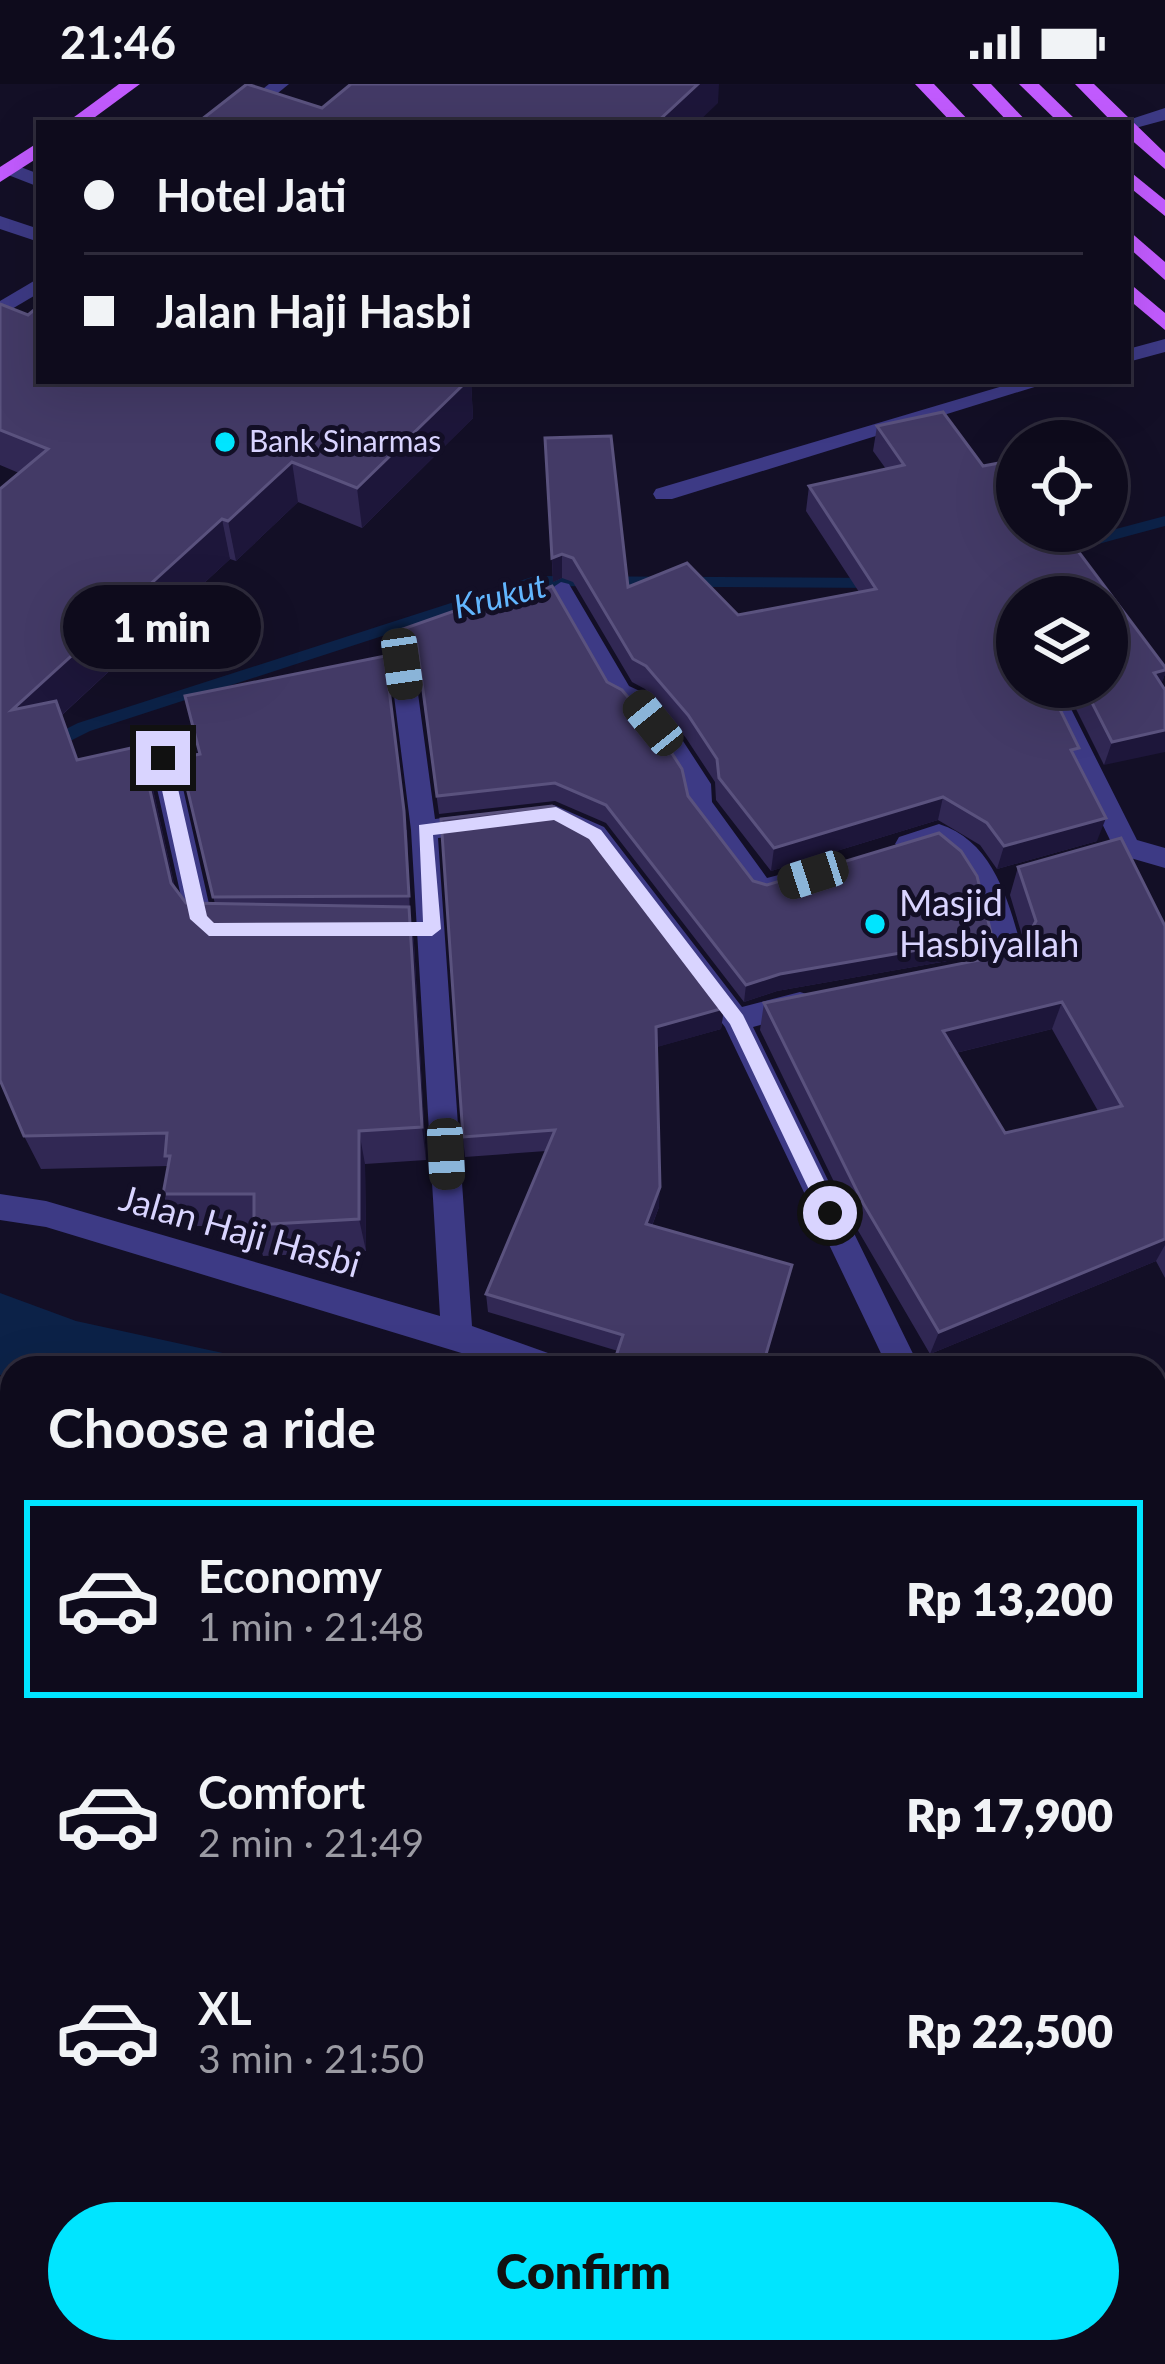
<!DOCTYPE html>
<meta charset="utf-8">
<style>
:root{--surface:#0e0b1c;--page:#1c1929;--text:#f1f3f6;--muted:#9b9ba3;--line:#2e2b3b;--accent:#00e5ff}
body{margin:0;font-family:Lato,sans-serif;background:var(--page);color:var(--text);height:100vh;display:flex;flex-direction:column;font-size:45px;white-space:nowrap}
*{box-sizing:border-box;margin:0}
p{font-size:39px;color:var(--muted)}
.icon{flex:none;width:66px;height:66px;fill:none;stroke:currentColor;stroke-width:2;stroke-linecap:round;stroke-linejoin:round}
.map{position:relative;flex:1;overflow:hidden}
.panel{position:absolute;left:0px;top:1272px;width:1167px;height:1008px;display:flex;flex-direction:column;background:var(--surface);border-radius:36px 36px 0 0;box-shadow:0 12px 48px #0002,0 0 0 3px var(--line)}
.panel>*{flex:none}
.top-card{position:absolute;left:36px;top:36px;width:1095px;height:264px;border-radius:0px;box-shadow:0 12px 48px #0002,0 0 0 3px var(--line);display:grid;align-content:center;height:264px;padding:0 48px;background:var(--surface)}
.controls{position:absolute;left:996px;top:336px;display:grid;gap:24px}
.controls a{display:grid;place-items:center;width:132px;height:132px;border-radius:50%;background:var(--surface);box-shadow:0 12px 48px #0002,0 0 0 3px var(--line);font-size:60px}
.end{position:absolute;width:54px;height:54px;margin:-27px;border:15px solid #d9d4ff;background:#111;box-shadow:0 0 0 6px #111}
.from{border-radius:50%}
.bubble{position:absolute;height:84px;border-radius:42px;background:var(--surface);box-shadow:0 12px 48px #0002,0 0 0 3px var(--line);font-size:39px;font-weight:800;line-height:84px;text-align:center}
.car{position:absolute;width:36px;height:72px;margin:-36px -18px;border-radius:15px;box-shadow:0 0 9px 3px #0007;background:linear-gradient(#222 24%,#8ab4d8 0 40%,#222 0 76%,#8ab4d8 0 86%,#222 0)}
.top-card b{display:flex;align-items:center;gap:42px;height:114px;font-size:45px}
.top-card b+b{border-top:3px solid var(--line)}
.top-card i{width:30px;height:30px;background:var(--text)}
ul{padding:0;list-style:none}
li{display:flex;align-items:center;gap:36px;height:198px;margin:0 24px 18px;padding:0 24px;border:6px solid transparent;border-radius:0px}
li div{flex:1}
li b{display:block;font-size:45px}
li em{font-style:normal;font-weight:800}
li.on{border-color:var(--accent)}
li>.icon{width:108px;height:108px;stroke-width:1.5}
h2{padding:0 48px;font-size:54px;line-height:144px}
.button{display:flex;gap:24px;margin-top:auto;padding:24px 48px}
.button a{flex:1;height:138px;border-radius:72px;background:var(--accent);color:#111;font-size:48px;font-weight:800;line-height:138px;text-align:center}
.status{display:flex;justify-content:space-between;align-items:center;height:84px;padding:0 60px;background:var(--surface);direction:ltr}
.status svg{height:33px;fill:currentColor}
.map>svg:first-child{display:block}
.water{fill:#0c2248}
.lines{fill:none;stroke-linecap:round;stroke-linejoin:round}
.stream{fill:#0c2248;fill-rule:evenodd}
.river{fill:#0c2248;fill-rule:evenodd}
.lane{fill:#3d3a85;fill-rule:evenodd}
.street{fill:#3d3a85;fill-rule:evenodd}
.primary{fill:#c25bff;fill-rule:evenodd}
.wall{fill:#312854;fill-rule:evenodd}
.shaded-wall{fill:#1d163a}
.building{fill:#433a66;stroke:#5a527e;stroke-width:3;fill-rule:evenodd}
.route{fill:#d9d4ff}
.poi-dot{fill:#00e5ff;stroke:#130f26;stroke-width:4.5}
.labels{text-anchor:middle;stroke-width:10;stroke-linejoin:round;paint-order:stroke}
.far-poi-label{font-size:30px;fill:#d9d4ff;stroke:#130f26;text-anchor:start}
.far-water-label{font-size:33px;font-style:italic;fill:#62b6ff;stroke:#130f26}
.poi-label{font-size:36px;fill:#d9d4ff;stroke:#130f26;text-anchor:start}
.street-label{font-size:36px;fill:#d9d4ff;stroke:#130f26}
</style>
<div class="status"><b>21:46</b><svg viewBox="0 0 49 12"><path d="M0 12V9h3v3zM5 12V6h3v6zM10 12V3h3v9zM15 12V0h3v12zM26 1h20v11H26zM47 4h2v5h-2z"/></svg></div>
<div class="map">
<svg width="1165" height="2280" viewBox="0 0 1165 2280">
<rect width="100%" height="100%" fill="#130f26"/>
<!-- water -->
<polygon class="water" points="0,1209 76,1237 291,1284 12,1284 12,1294 0,1291"/>
<g class="lines">
<!-- stream -->
<g class="stream">
<polygon points="1165,432 1165,442 1050,473 1042,468 1044,464"/>
<polygon points="535,492 879,494 887,499 879,504 536,502 90,647 0,692 0,678 78,639"/>
</g>
<!-- river -->
<polygon class="river" points="1155,1526 1165,1529 1165,1679 1155,1674"/>
<!-- lane -->
<g class="lane">
<polygon points="269,0 289,0 241,39 220,39"/>
<polygon points="1165,24 1165,36 1128,46 1128,39 1119,39"/>
<polygon points="10,79 39,90 39,103 3,89 3,81"/>
<polygon points="0,132 39,145 39,158 0,145"/>
<polygon points="39,194 39,209 0,232 0,217"/>
<polygon points="1165,255 1165,268 1128,278 1128,265"/>
<polygon points="1020,297 1054,297 672,415 656,415 653,410 656,405"/>
<polygon points="408,2268 453,2268 458,2280 413,2280"/>
<rect x="856" y="2268" width="42" height="12"/>
</g>
<!-- street -->
<g class="street">
<polygon points="561,498 569,500 629,602 642,608 683,657 711,700 712,718 767,794 794,787 803,790 807,797 803,804 771,815 749,808 690,727 685,701 665,669 624,620 611,614 549,506"/>
<polygon points="402,572 414,580 435,735 483,729 496,739 483,749 438,754 472,1242 562,1274 567,1284 511,1284 46,1143 0,1136 0,1110 46,1117 440,1232 411,746 390,580"/>
<polygon points="1036,603 1060,603 1137,756 1165,764 1165,784 1127,773 1090,783 1081,780 1077,773 1081,766 1111,758"/>
<polygon points="163,664 176,673 211,829 229,846 216,856 190,842 186,835 150,673"/>
<polygon points="554,721 604,743 742,923 800,908 810,911 814,919 810,927 753,943 920,1284 888,1284 725,943 586,757 545,737 541,730 545,723"/>
<path d="M939,740C993,757 1009,817 1022,866L1009,891L977,898L963,887L967,879L990,874L994,866C984,824 975,785 936,761L908,770L895,760L899,753Z"/>
<polygon points="1155,1339 1165,1340 1165,1370 1155,1369"/>
</g>
<!-- primary -->
<g class="primary">
<polygon points="119,0 140,0 87,39 66,39"/>
<polygon points="915,0 934,0 971,39 952,39"/>
<polygon points="972,0 991,0 1028,39 1009,39"/>
<polygon points="1019,0 1039,0 1079,39 1059,39"/>
<polygon points="1075,0 1094,0 1165,69 1165,85 1128,53 1128,39 1113,39"/>
<polygon points="39,58 39,73 0,98 0,83"/>
<polygon points="1128,86 1165,116 1165,132 1128,102"/>
<polygon points="1128,146 1165,178 1165,196 1128,163"/>
<polygon points="1128,198 1165,229 1165,246 1128,215"/>
<polygon points="1165,1649 1165,1687 1155,1691 1155,1653"/>
<polygon points="1155,1758 1165,1759 1165,1795 1155,1794"/>
<rect x="0" y="2018" width="12" height="40"/>
</g>
</g>
<!-- wall -->
<g class="wall">
<polygon points="0,220 39,297 471,297 473,334 362,444 298,418 236,477 230,475 61,632 77,676 152,701 175,804 186,819 215,820 180,674 407,746 410,831 414,859 426,1076 365,1080 366,1167 263,1172 254,1142 175,1142 163,1110 168,1082 41,1085 24,1052 19,389 0,381"/>
<polygon points="877,342 983,382 1165,590 1161,600 1104,681 1065,603 1107,603 1017,513 1017,603 1076,675 1097,757 997,785 980,761 938,736 771,787 716,716 715,698 686,654 645,605 632,598 573,498 562,494 553,498 545,354 628,503 738,531 859,508 806,427 809,402 886,385 873,367"/>
<polygon points="460,535 607,598 688,712 753,797 987,870 777,907 744,918 606,739 555,717 439,730 418,579 402,564 400,546"/>
<path d="M1018,783L1165,842V1194L1156,1177L930,1270L856,1143L760,946L764,919L1019,868L1024,858L1010,811ZM1052,945L1098,1027L1005,1049L956,969Z"/>
<polygon points="724,924 721,945 656,963 659,1123 652,1142 792,1181 763,1284 615,1284 618,1267 488,1228 486,1210 546,1067 465,1073 463,1053"/>
<polygon points="0,1412 12,1414 12,1773 0,1769"/>
<polygon points="933,2268 1155,2268 1165,2280 934,2280"/>
</g>
<!-- shaded-wall -->
<g class="shaded-wall">
<polygon points="698,0 719,0 718,19 697,39 656,39"/>
<polygon points="467,297 471,297 473,334 362,444 357,404"/>
<polygon points="292,378 298,418 236,477 228,437"/>
<polygon points="222,435 230,475 26,664 12,626"/>
<polygon points="562,470 562,494 553,498 552,474"/>
<polygon points="1165,586 1165,590 1158,609 1154,589"/>
<polygon points="1165,646 1165,668 1104,681 1112,658"/>
<polygon points="140,662 152,701 182,836 171,799"/>
<polygon points="943,713 938,736 771,787 774,764"/>
<polygon points="1106,734 1097,757 997,785 1004,762"/>
<polygon points="409,823 414,859 426,1076 422,1043"/>
<polygon points="992,853 987,870 777,907 744,918 746,901 780,890"/>
<polygon points="1062,918 1052,945 935,974 943,947"/>
<polygon points="724,924 721,945 654,964 656,943"/>
<polygon points="359,1047 365,1080 366,1167 359,1135"/>
<polygon points="660,1103 659,1123 645,1159 646,1140"/>
<polygon points="1165,1155 1165,1161 1156,1177 930,1270 939,1248"/>
</g>
<!-- building -->
<g class="building">
<polygon points="247,0 322,24 351,0 698,0 656,39 197,39"/>
<polygon points="0,220 28,231 39,222 39,297 467,297 357,404 292,378 228,437 222,435 12,626 56,617 77,676 140,662 171,799 186,819 409,823 422,1043 359,1047 359,1135 254,1141 254,1110 163,1110 170,1072 165,1072 167,1049 24,1052 0,996 0,405 48,365 0,346"/>
<polygon points="943,328 983,382 1010,377 1017,386 1017,447 1063,447 1165,583 1165,586 1154,589 1165,606 1165,646 1112,658 1084,603 1107,603 1107,513 1017,513 1017,603 1049,603 1079,664 1071,666 1106,734 1004,762 987,739 943,713 774,764 719,694 717,675 688,631 646,582 633,575 573,474 562,470 552,474 545,354 611,352 628,503 687,479 738,531 876,505 809,402 904,381 877,342"/>
<polygon points="552,502 607,598 622,606 662,654 682,685 688,712 753,797 767,801 939,749 961,767 977,792 992,853 780,890 746,901 606,721 555,699 437,712 417,561 400,546 454,527 460,535"/>
<polygon points="385,572 404,727 409,812 213,813 180,674 200,670 185,612"/>
<polygon points="552,722 583,738 724,924 656,943 660,1103 646,1140 792,1181 762,1284 658,1284 616,1272 623,1251 486,1210 555,1046 463,1053 441,735"/>
<path d="M1121,754L1165,842V1155L939,1248L863,1119L764,919L1019,868L1036,837L1018,783ZM1062,918L1122,1022L1005,1049L943,947Z"/>
<polygon points="0,1412 12,1414 12,1768 0,1764"/>
<polygon points="1155,2201 1165,2266 1165,2280 949,2280 947,2268 1155,2268"/>
</g>
<!-- route -->
<polygon class="route" points="163,668 171,674 207,832 214,839 423,838 419,741 556,723 601,746 743,931 840,1129 837,1135 823,1135 730,940 589,755 554,736 433,751 441,845 432,852 209,852 190,835 155,674"/>
<!-- markers -->
<g class="poi-dot">
<circle cx="225" cy="358" r="12"/>
<circle cx="875" cy="840" r="12"/>
</g>
<g class="labels">
<!-- far-poi labels -->
<g class="far-poi-label">
<text x="249" y="368">Bank Sinarmas</text>
</g>
<!-- far-water labels -->
<g class="far-water-label">
<text transform="translate(500 512) rotate(-14)" y="12">Krukut</text>
</g>
<!-- poi labels -->
<g class="poi-label">
<text x="899" y="832">Masjid<tspan x="899" dy="41">Hasbiyallah</tspan></text>
</g>
<!-- street labels -->
<g class="street-label">
<text transform="translate(240 1147) rotate(16)" y="13">Jalan Haji Hasbi</text>
</g>
</g>
</svg>
<div class="controls">
<a><svg class="icon" aria-label="locate" viewBox="0 0 24 24"><circle cx="12" cy="12" r="6"/><path d="M12 2v4M12 18v4M2 12h4M18 12h4"/></svg></a>
<a><svg class="icon" aria-label="layers" viewBox="0 0 24 24"><path d="M12 4l9 5-9 5-9-5zM3 14l9 5 9-5"/></svg></a>
</div>
<i class="end from" style="left:830px;top:1129px"></i>
<i class="end" style="left:163px;top:674px"></i>
<div class="bubble" style="left:63px;top:501px;width:198px">1 min</div>
<i class="car" style="left:402px;top:580px;rotate:172deg"></i>
<i class="car" style="left:653px;top:639px;rotate:321deg"></i>
<i class="car" style="left:813px;top:791px;rotate:252deg"></i>
<i class="car" style="left:446px;top:1070px;rotate:177deg"></i>
<div class="top-card">
<b><i class="from"></i>Hotel Jati</b>
<b><i></i>Jalan Haji Hasbi</b>
</div>
<section class="panel">
<h2>Choose a ride</h2>
<ul>
<li class="on"><svg class="icon" aria-label="car" viewBox="0 0 24 24"><path d="M5 17H2v-5l4-1 3-4h7l3 4 3 1v5h-3M9 17h6M6 11h13"/><circle cx="7" cy="17" r="2"/><circle cx="17" cy="17" r="2"/></svg><div><b>Economy</b><p>1 min · 21:48</p></div><em>Rp 13,200</em></li>
<li><svg class="icon" aria-label="car" viewBox="0 0 24 24"><path d="M5 17H2v-5l4-1 3-4h7l3 4 3 1v5h-3M9 17h6M6 11h13"/><circle cx="7" cy="17" r="2"/><circle cx="17" cy="17" r="2"/></svg><div><b>Comfort</b><p>2 min · 21:49</p></div><em>Rp 17,900</em></li>
<li><svg class="icon" aria-label="car" viewBox="0 0 24 24"><path d="M5 17H2v-5l4-1 3-4h7l3 4 3 1v5h-3M9 17h6M6 11h13"/><circle cx="7" cy="17" r="2"/><circle cx="17" cy="17" r="2"/></svg><div><b>XL</b><p>3 min · 21:50</p></div><em>Rp 22,500</em></li>
</ul>
<div class="button"><a>Confirm</a></div>
</section>
</div>
